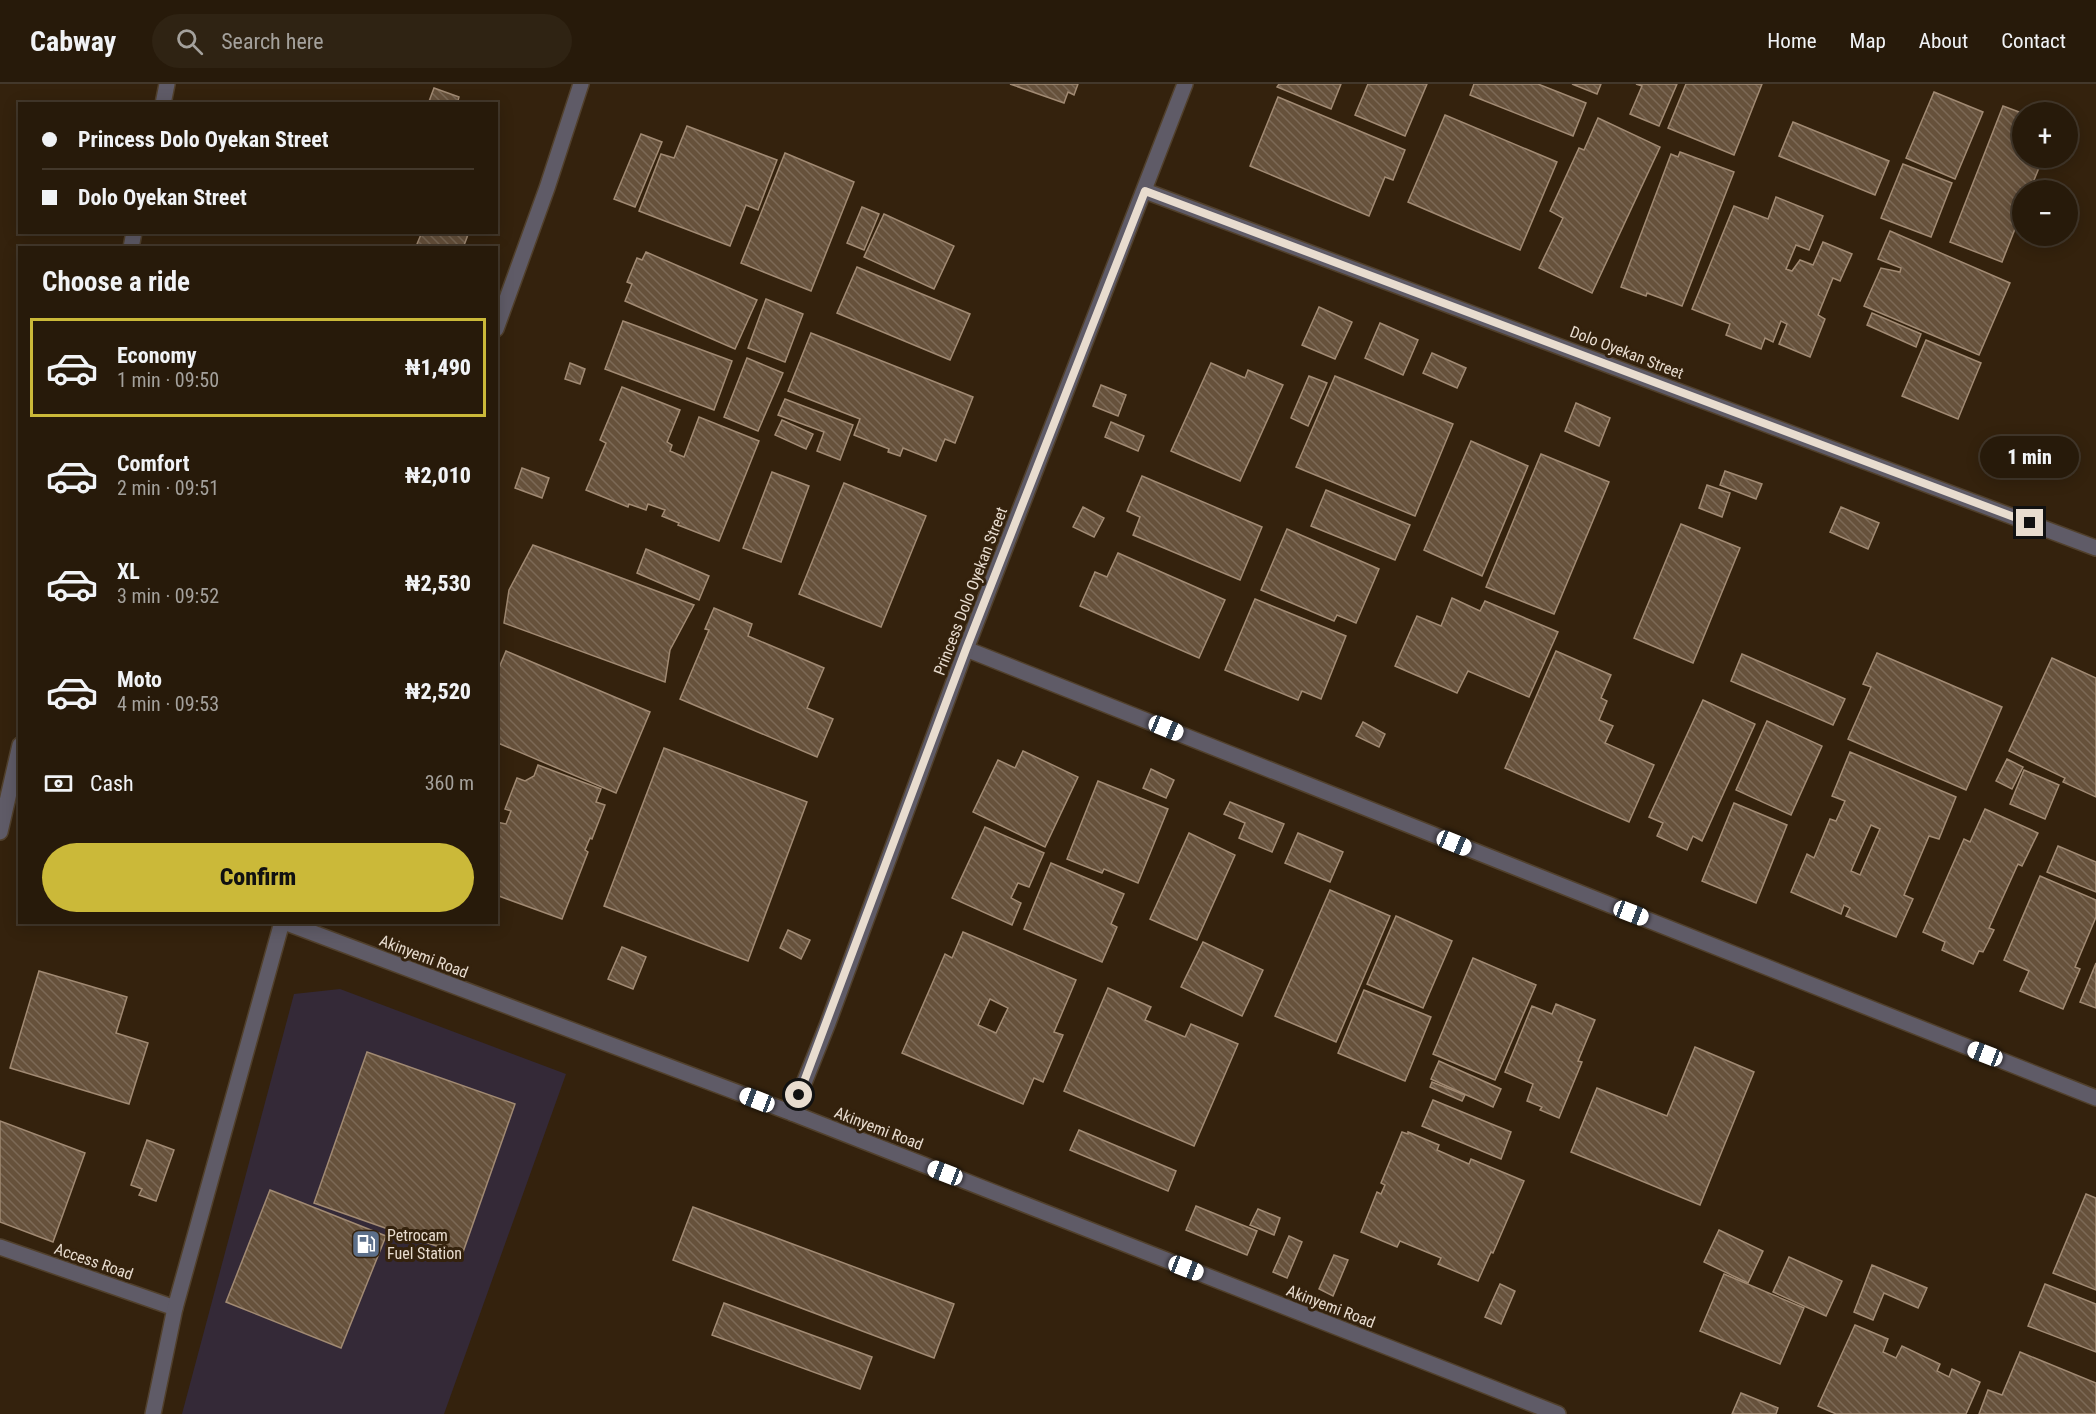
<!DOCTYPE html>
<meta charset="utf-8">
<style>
:root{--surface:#271a0a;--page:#2f2313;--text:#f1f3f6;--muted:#a4a19c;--line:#43382b;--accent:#cbb939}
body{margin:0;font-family:"Roboto Condensed",sans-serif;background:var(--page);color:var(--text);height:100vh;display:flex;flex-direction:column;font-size:22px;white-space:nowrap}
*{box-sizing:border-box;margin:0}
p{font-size:20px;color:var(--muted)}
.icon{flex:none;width:33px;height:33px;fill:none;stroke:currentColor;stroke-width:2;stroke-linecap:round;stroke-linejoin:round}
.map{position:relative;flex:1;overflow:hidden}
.details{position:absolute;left:18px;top:162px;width:480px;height:678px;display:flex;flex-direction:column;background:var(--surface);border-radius:0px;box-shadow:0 3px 15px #0003,0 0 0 2px var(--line)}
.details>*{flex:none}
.hud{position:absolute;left:18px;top:18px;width:480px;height:132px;border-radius:0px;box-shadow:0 3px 15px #0003,0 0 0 2px var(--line);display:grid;align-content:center;height:132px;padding:0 24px;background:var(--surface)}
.controls{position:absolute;left:2012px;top:18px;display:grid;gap:12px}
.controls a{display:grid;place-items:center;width:66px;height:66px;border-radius:50%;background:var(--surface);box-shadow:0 3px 15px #0003,0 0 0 2px var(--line);font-size:30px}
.end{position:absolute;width:27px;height:27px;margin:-14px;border:8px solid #e8dccf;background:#111;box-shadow:0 0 0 3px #111}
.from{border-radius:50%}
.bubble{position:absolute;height:42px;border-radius:21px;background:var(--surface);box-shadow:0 3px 15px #0003,0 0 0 2px var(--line);font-size:20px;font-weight:800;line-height:42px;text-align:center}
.car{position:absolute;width:18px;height:36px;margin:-18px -9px;border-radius:8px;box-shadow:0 0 4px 2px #0007;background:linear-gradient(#fff 24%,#345 0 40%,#fff 0 76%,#345 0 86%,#fff 0)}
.hud b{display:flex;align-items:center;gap:21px;height:57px;font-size:22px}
.hud b+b{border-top:2px solid var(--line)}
.hud i{width:15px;height:15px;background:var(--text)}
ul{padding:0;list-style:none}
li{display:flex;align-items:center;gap:18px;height:99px;margin:0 12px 9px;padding:0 12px;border:3px solid transparent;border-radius:0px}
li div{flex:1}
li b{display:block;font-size:22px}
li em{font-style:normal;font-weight:800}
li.selected{border-color:var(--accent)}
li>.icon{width:54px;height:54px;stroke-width:1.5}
h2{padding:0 24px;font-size:27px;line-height:72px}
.pay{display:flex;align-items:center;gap:15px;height:66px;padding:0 24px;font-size:22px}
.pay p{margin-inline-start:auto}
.cta{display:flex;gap:12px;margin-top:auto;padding:12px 24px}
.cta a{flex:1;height:69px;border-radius:36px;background:var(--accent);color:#111;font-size:24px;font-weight:800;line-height:69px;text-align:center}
header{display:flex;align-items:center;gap:36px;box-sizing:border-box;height:84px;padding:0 30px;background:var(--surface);border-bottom:2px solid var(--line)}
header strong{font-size:28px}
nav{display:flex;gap:33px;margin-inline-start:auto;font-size:21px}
.search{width:420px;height:54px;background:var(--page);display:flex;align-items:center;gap:15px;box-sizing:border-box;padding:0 21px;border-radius:33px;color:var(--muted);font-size:22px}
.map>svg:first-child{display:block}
.commercial{fill:#342937}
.building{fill:url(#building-back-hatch);stroke:#a18a73;stroke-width:1.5;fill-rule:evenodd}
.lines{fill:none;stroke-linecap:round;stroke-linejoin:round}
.lane-casing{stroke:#51402c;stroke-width:18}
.street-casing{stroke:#51402c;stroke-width:18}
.lane{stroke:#5f5b67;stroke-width:15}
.street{stroke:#5f5b67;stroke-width:15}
.route{stroke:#e8dccf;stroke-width:8}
.labels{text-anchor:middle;stroke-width:6;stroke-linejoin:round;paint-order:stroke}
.street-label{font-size:16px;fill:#e8dccf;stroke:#34220d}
.poi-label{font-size:16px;fill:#e8dccf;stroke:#34220d;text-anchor:start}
</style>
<header>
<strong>Cabway</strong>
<div class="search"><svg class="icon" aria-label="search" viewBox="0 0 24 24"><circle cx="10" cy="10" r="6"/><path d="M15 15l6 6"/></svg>Search here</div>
<nav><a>Home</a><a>Map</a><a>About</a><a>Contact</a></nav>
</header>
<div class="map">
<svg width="2096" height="1330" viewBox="0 0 2096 1330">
<defs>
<pattern id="building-back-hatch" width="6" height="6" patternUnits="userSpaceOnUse" patternTransform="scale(1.5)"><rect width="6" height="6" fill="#66513b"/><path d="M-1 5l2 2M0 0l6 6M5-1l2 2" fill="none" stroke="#7c6956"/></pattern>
</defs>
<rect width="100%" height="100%" fill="#34220d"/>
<!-- commercial -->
<polygon class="commercial" points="340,905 566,990 444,1330 182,1330 294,910"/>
<!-- building -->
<g class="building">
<polygon points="1010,0 1078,0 1074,11 1068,8 1064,19"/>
<polygon points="1279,0 1341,0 1331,25 1277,3"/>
<polygon points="1368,0 1427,0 1405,52 1355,31"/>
<polygon points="1474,0 1538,0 1586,19 1573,52 1470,11"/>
<polygon points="1572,0 1601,0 1597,10"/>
<polygon points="1636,0 1677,0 1659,42 1630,30 1642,2"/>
<polygon points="1686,0 1762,0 1734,71 1668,44"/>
<polygon points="434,4 459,13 457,20 428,20"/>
<polygon points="1934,8 1983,28 1955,95 1906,74"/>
<polygon points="1278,13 1405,66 1393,96 1385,93 1369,132 1250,82"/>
<polygon points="2003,22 2022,29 2022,74 2043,74 2030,106 2022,106 2022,127 2002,178 1950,158"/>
<polygon points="1445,31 1557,78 1520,166 1408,118"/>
<polygon points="1598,34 1660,63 1592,209 1539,184 1563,134 1550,127 1579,64 1584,66"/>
<polygon points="1793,38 1889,77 1875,111 1779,72"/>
<polygon points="687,42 777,76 758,126 746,121 730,162 639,127 661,70 674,74"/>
<polygon points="641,50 662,58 635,123 614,115"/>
<polygon points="1680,68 1734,88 1682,222 1647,209 1646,212 1621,203 1671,70 1678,73"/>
<polygon points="785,69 854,98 811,207 741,179"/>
<polygon points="1903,80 1952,99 1931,153 1881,134"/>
<polygon points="1776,113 1823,132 1809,166 1796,161 1786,185 1792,187 1800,176 1813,181 1823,158 1852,170 1840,197 1833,194 1818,231 1825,235 1810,273 1779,260 1787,240 1781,237 1773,258 1765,254 1761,265 1726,251 1730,240 1692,225 1734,122 1768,135"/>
<polygon points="862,123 879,130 864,166 847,159"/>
<polygon points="884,130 954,162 934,205 864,173"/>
<polygon points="1890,147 2010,199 1979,271 1864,222 1881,184 1900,188 1901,184 1878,175"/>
<polygon points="422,148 469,148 463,164 427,164 417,160"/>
<polygon points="646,168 757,216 735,265 625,217 632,200 627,198 637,174 642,176"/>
<polygon points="857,183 970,230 950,276 837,229"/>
<polygon points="766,215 803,230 785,278 748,264"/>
<polygon points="1319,223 1352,238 1335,275 1302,261"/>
<polygon points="1872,229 1921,250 1916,263 1867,241"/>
<polygon points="623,237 732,277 714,326 605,285"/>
<polygon points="1380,239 1418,256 1403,291 1365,274"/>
<polygon points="811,249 973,313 955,359 945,355 936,377 903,364 900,372 888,368 889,365 854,351 860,335 788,307"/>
<polygon points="1926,256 1981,279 1958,335 1902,312"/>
<polygon points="1432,269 1466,284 1457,304 1423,289"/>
<polygon points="747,274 783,289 758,347 724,333"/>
<polygon points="570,279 585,285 580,300 565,295"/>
<polygon points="1211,279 1245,294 1248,286 1283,301 1240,397 1171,367"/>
<polygon points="1309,292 1327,299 1308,342 1291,334"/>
<polygon points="1335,292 1453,340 1415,432 1296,383"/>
<polygon points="1101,301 1126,311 1118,332 1093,322"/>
<polygon points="622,303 680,326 667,358 672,361 670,367 684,373 699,333 759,357 719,457 678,441 679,439 662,432 665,426 648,420 646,426 629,420 628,423 586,406 606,359 600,356"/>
<polygon points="785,315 853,341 840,376 817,367 824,348 778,331"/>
<polygon points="1576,319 1610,334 1599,362 1565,347"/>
<polygon points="782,336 813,350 806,365 775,351"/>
<polygon points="1111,338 1144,352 1138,367 1105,353"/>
<polygon points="1471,357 1528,382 1482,492 1424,466"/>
<polygon points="1541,370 1609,398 1554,530 1486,503"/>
<polygon points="522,384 549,394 542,414 515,404"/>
<polygon points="1725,387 1762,400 1756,415 1720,401"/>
<polygon points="772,388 809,402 781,478 743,464"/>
<polygon points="1142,392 1262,443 1240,496 1133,451 1140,433 1127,427"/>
<polygon points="844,399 926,432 881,543 799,510"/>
<polygon points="1707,401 1730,409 1722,433 1699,424"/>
<polygon points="1326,406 1410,441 1395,476 1311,442"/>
<polygon points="1083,423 1104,434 1094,453 1073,443"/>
<polygon points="1841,423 1879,439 1868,465 1830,448"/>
<polygon points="1681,440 1740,464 1693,579 1634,554"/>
<polygon points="1287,445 1379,485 1356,539 1337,531 1334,537 1261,506"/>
<polygon points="533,461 694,521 670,566 665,598 504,539 509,506"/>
<polygon points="646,465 709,492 699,516 637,489"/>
<polygon points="1118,469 1225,516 1199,574 1080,522 1095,488 1107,493"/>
<polygon points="1452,514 1480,527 1485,517 1558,548 1529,613 1468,587 1457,609 1395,582 1417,532 1441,542"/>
<polygon points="1255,515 1346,552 1321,615 1302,607 1298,616 1225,586"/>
<polygon points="714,524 752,540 748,552 824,584 807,624 833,635 817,673 680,615 709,546 705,545"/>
<polygon points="506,567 650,628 616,709 498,659 496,662 496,591"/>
<polygon points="1556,567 1611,591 1601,614 1607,617 1599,636 1613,642 1605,659 1654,681 1629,738 1505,684"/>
<polygon points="1877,569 2002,623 1966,706 1848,655 1871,603 1863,600"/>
<polygon points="1742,570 1845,615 1833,641 1731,597"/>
<polygon points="2052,574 2096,594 2096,713 2063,698 2065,694 2009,667"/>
<polygon points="1703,616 1755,640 1702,757 1693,752 1687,766 1657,752 1663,739 1649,733"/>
<polygon points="1767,637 1822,662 1791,731 1736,706"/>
<polygon points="1363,638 1385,650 1379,663 1356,652"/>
<polygon points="664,664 807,718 748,877 604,822"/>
<polygon points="1023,667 1078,693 1045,763 973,728 998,676 1015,684"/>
<path d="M1850,668L1956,713L1939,755L1929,752L1904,811L1913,815L1896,853L1846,832L1850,824L1844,821L1841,830L1791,808L1807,770L1814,774L1830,735L1836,737L1845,717L1832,712ZM1871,741L1880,745L1860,791L1851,787Z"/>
<polygon points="2007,675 2023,683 2012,705 1996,697"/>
<polygon points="538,681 601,705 596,718 605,721 592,755 590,754 585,766 588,768 562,835 496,811 496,738 506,740 511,727 505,725 517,694 525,697 534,692"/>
<polygon points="1151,685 1174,696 1166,714 1143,704"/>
<polygon points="2024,686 2059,701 2045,735 2010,720"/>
<polygon points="1098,697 1168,725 1138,799 1104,785 1102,789 1067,775"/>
<polygon points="1230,718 1284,740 1272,768 1239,754 1245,739 1224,730"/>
<polygon points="1734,719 1787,741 1756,819 1702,797"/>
<polygon points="1985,725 2038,749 2022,782 2018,780 1989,844 1994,846 1983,868 1979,867 1973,880 1942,866 1945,858 1923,848 1964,755 1970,758"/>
<polygon points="985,743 1044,769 1029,803 1018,799 1011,814 1021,819 1012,841 952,814"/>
<polygon points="1189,749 1235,771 1197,856 1150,835"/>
<polygon points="1298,749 1343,768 1330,798 1285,779"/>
<polygon points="2058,762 2096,778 2096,808 2047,788"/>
<polygon points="1051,779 1124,810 1111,840 1117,843 1102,878 1024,845"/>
<polygon points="2040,792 2096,816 2096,833 2075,883 2080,885 2063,925 2020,907 2029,887 2004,876"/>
<polygon points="1330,806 1390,832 1336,958 1275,932"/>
<polygon points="1396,832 1452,857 1423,924 1367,900"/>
<polygon points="788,846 810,856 801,875 780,864"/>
<path d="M963,848L1076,896L1054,948L1063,951L1043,998L1034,994L1023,1020L902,969L945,870L952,874ZM990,915L1008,924L996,949L978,941Z"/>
<polygon points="1203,858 1263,886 1242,932 1181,903"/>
<polygon points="622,863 646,873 633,905 608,895"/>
<polygon points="1473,874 1536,901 1495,996 1433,970"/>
<polygon points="2096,879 2096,924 2080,918"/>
<polygon points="39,887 127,913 116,949 148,959 129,1020 10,984"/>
<polygon points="1108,904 1151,923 1145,936 1185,953 1191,940 1238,960 1194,1062 1064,1007"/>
<polygon points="1364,906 1431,933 1405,997 1338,969"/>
<polygon points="1556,920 1595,936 1578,977 1582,978 1559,1034 1540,1026 1542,1023 1527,1017 1533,1000 1505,988 1532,922 1552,930"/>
<polygon points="1695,963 1754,988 1700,1121 1571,1068 1597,1004 1667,1032"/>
<polygon points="367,968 515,1020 462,1171 314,1119"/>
<polygon points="1439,977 1501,1005 1493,1023 1431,995"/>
<polygon points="1432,998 1465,1011 1462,1017 1430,1003"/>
<polygon points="1433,1016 1511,1048 1501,1075 1422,1042"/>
<polygon points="0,1037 85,1069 53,1158 0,1138"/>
<polygon points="1079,1046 1176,1087 1168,1107 1070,1066"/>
<polygon points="1402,1048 1408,1050 1408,1048 1439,1061 1437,1066 1469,1080 1471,1075 1524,1097 1493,1169 1491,1168 1478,1197 1438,1180 1441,1174 1400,1157 1397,1163 1361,1148 1377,1108 1381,1110 1385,1101 1381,1099"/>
<polygon points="147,1056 174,1066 156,1117 139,1111 142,1105 131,1101"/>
<polygon points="270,1106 386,1152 341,1264 226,1218"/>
<polygon points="2086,1110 2096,1114 2096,1206 2053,1189"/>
<polygon points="1196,1122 1257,1147 1247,1171 1186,1146"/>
<polygon points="693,1123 954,1220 934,1274 673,1176"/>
<polygon points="1258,1125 1280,1134 1274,1151 1250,1141"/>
<polygon points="1719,1146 1763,1167 1748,1199 1704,1178"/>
<polygon points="1289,1152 1302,1158 1287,1194 1273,1188"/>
<polygon points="1334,1171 1348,1176 1333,1212 1319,1205"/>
<polygon points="1789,1173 1842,1197 1826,1232 1773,1208"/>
<polygon points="1872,1181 1927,1204 1918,1224 1884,1209 1873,1236 1854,1228"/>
<polygon points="1724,1190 1804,1224 1780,1280 1700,1247"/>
<polygon points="1500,1200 1515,1207 1501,1240 1485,1233"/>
<polygon points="2045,1200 2096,1220 2096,1268 2028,1242"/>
<polygon points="724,1219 872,1273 860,1305 712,1251"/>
<polygon points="1855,1241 1888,1255 1883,1268 1896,1274 1902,1262 1940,1280 1937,1287 1949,1293 1952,1285 1980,1298 1966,1330 1836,1330 1818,1322"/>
<polygon points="2020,1268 2096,1299 2096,1330 1979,1330 1988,1306 2002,1311"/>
<polygon points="1741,1309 1778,1324 1776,1330 1732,1330"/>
</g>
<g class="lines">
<!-- lane casing -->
<g class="lane-casing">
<g id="lane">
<polyline points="163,20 167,0"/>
<polyline points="131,164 134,148"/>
<polyline points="0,748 20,661"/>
</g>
</g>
<!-- street casing -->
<g class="street-casing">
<g id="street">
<polyline points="1145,107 2096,464"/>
<polyline points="496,245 547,104 581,0"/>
<polyline points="966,565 2096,1014"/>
<polyline points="284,838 792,1029 1558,1330"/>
<polyline points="792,1029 828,939 966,565 1185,0"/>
<polyline points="0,1163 175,1224"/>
<polyline points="153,1330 175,1224 282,838"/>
</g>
</g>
<!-- lane -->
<use href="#lane" class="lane"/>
<!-- street -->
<use href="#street" class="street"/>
</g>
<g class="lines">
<!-- route -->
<polyline class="route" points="799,1011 966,565 1145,107 2030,439"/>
</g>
<!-- icons -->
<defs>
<g id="fuel-square" transform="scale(1.5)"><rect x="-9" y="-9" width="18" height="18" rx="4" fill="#5c6f8a" stroke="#34220d"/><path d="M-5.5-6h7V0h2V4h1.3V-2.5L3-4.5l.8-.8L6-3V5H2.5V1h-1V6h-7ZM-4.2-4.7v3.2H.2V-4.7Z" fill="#fff"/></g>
</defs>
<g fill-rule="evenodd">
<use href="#fuel-square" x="366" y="1160"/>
</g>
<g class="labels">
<!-- street labels -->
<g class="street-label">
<text transform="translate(1627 268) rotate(21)" y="6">Dolo Oyekan Street</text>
<text transform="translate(970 507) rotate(-69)" y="6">Princess Dolo Oyekan Street</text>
<text transform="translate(424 872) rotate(21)" y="6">Akinyemi Road</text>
<text transform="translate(879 1044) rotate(21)" y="6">Akinyemi Road</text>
<text transform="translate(94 1177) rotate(19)" y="6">Access Road</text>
<text transform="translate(1331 1222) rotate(21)" y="6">Akinyemi Road</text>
</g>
<!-- poi labels -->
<g class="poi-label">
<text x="387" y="1157">Petrocam<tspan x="387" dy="18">Fuel Station</tspan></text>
</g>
</g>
</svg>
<div class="controls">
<a>+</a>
<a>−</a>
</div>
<i class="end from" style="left:799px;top:1011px"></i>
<i class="end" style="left:2030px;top:439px"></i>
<div class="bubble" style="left:1980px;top:352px;width:99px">1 min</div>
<i class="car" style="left:1166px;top:644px;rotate:112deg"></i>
<i class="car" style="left:1454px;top:759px;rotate:112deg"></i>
<i class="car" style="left:1631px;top:829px;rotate:111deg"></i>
<i class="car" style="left:1985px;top:970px;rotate:291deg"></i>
<i class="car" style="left:757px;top:1016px;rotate:291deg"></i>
<i class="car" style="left:945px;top:1089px;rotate:291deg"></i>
<i class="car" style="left:1186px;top:1184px;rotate:111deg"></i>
<div class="hud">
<b><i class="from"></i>Princess Dolo Oyekan Street</b>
<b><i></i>Dolo Oyekan Street</b>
</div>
<section class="details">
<h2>Choose a ride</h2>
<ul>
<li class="selected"><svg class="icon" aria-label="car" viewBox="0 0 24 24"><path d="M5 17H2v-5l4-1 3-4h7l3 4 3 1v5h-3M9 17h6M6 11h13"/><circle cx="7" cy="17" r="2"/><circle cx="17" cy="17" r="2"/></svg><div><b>Economy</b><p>1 min · 09:50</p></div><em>₦1,490</em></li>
<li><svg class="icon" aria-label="car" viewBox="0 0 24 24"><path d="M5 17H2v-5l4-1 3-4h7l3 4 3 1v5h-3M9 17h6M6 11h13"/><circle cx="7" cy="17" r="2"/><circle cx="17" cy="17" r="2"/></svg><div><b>Comfort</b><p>2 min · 09:51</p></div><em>₦2,010</em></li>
<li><svg class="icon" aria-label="car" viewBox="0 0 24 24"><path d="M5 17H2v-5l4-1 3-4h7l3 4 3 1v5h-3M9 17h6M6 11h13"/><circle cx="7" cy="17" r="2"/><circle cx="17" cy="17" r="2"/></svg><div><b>XL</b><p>3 min · 09:52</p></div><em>₦2,530</em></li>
<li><svg class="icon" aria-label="car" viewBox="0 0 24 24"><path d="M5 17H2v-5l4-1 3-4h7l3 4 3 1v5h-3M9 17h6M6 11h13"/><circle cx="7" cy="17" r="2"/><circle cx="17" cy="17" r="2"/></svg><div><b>Moto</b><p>4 min · 09:53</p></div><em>₦2,520</em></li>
</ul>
<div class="pay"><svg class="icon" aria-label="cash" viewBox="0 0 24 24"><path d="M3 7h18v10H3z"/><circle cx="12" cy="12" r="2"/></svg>Cash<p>360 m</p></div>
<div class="cta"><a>Confirm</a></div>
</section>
</div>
